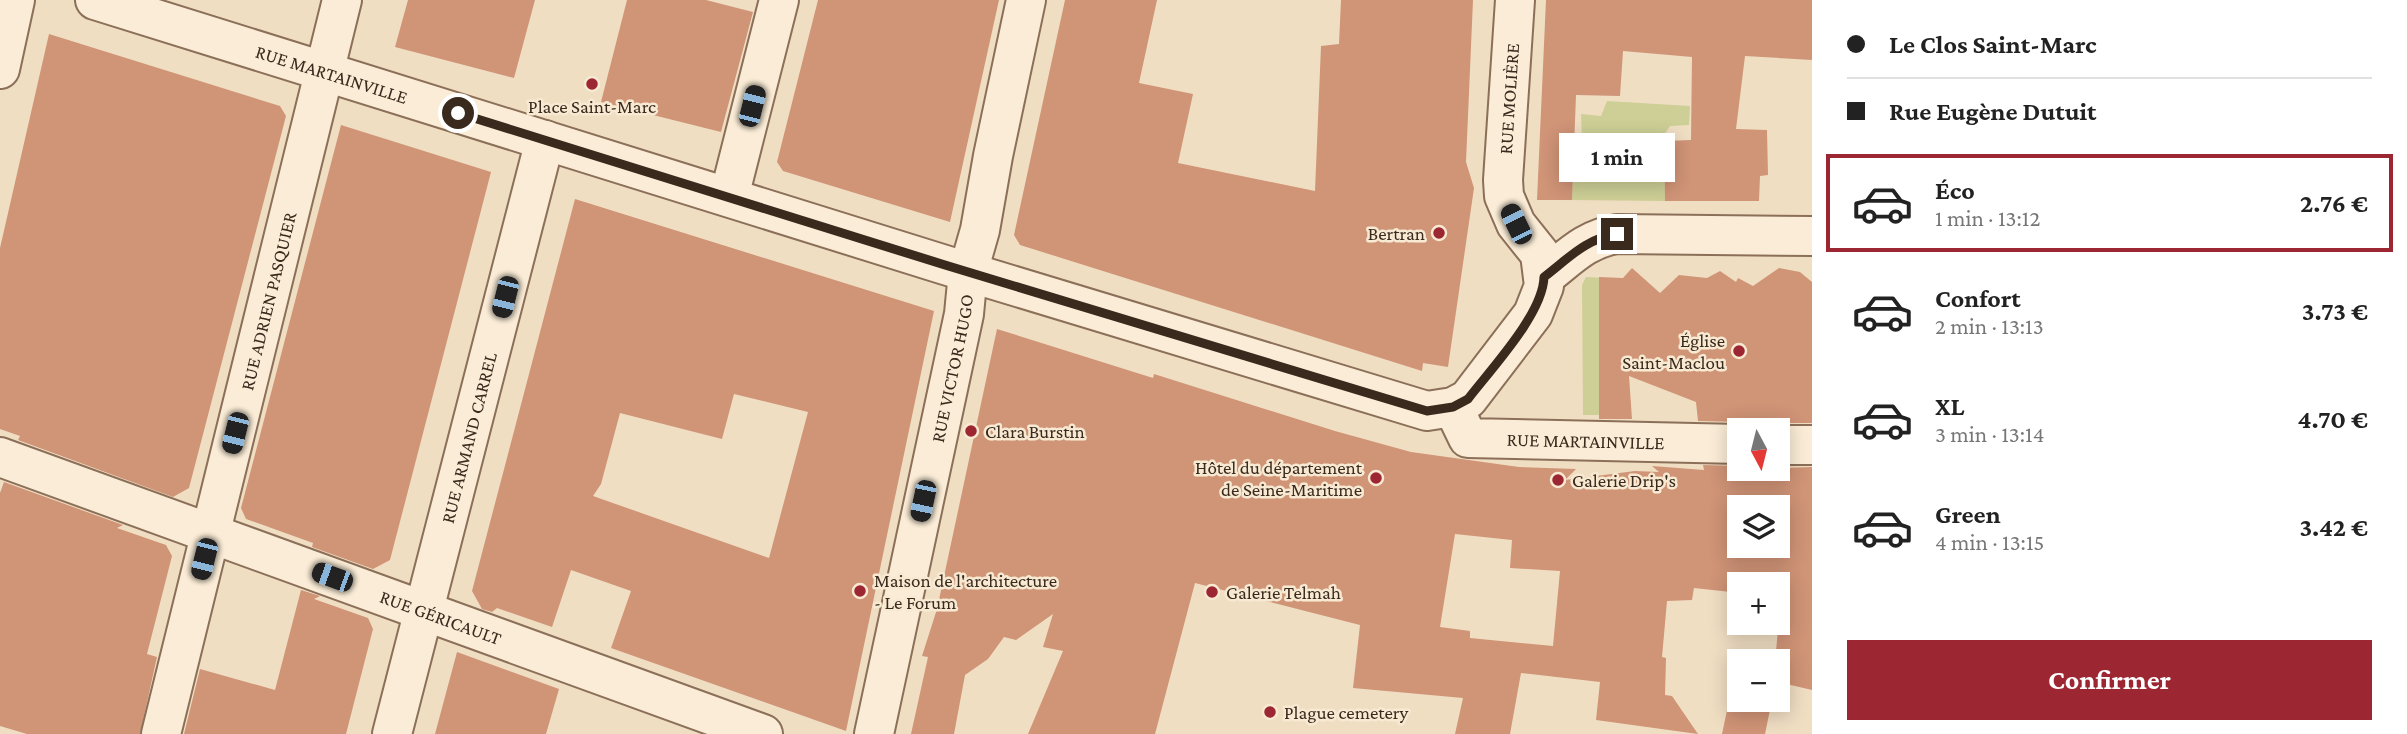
<!DOCTYPE html>
<html lang="fr">
<meta charset="utf-8">
<style>
:root{--surface:#fff;--page:#f6f6f6;--text:#222;--muted:#767676;--line:#e0e0e0;--accent:#9c2631}
body{margin:0;font-family:"Crimson Pro",serif;background:var(--page);color:var(--text);height:100vh;display:flex;flex-direction:column;font-size:26px;white-space:nowrap}
*{box-sizing:border-box;margin:0}
p{font-size:23px;color:var(--muted)}
.icon{flex:none;width:38px;height:38px;fill:none;stroke:currentColor;stroke-width:2;stroke-linecap:round;stroke-linejoin:round}
.map{position:relative;flex:1;overflow:hidden}
.sheet{display:flex;flex-direction:column;background:var(--surface);width:595px}
.sheet>*{flex:none}
.banner{display:grid;align-content:center;height:154px;padding:0 35px;background:var(--surface)}
.needle{width:46px;rotate:173deg}
.tools{position:absolute;left:1727px;top:418px;display:grid;gap:14px}
.tools a{display:grid;place-items:center;width:63px;height:63px;border-radius:0px;background:var(--surface);box-shadow:0 4px 18px #0003;font-size:35px}
.end{position:absolute;width:32px;height:32px;margin:-16px;border:9px solid #3a291d;background:#fff;box-shadow:0 0 0 4px #fff}
.from{border-radius:50%}
.bubble{position:absolute;height:49px;border-radius:0px;background:var(--surface);box-shadow:0 4px 18px #0003;font-size:23px;font-weight:700;line-height:49px;text-align:center}
.car{position:absolute;width:21px;height:42px;margin:-21px -10px;border-radius:9px;box-shadow:0 0 5px 2px #0007;background:linear-gradient(#222 24%,#8ab4d8 0 40%,#222 0 76%,#8ab4d8 0 86%,#222 0)}
.banner b{display:flex;align-items:center;gap:24px;height:66px;font-size:26px}
.banner b+b{border-top:2px solid var(--line)}
.banner i{width:18px;height:18px;background:var(--text)}
ul{padding:0;list-style:none}
li{display:flex;align-items:center;gap:21px;height:98px;margin:0 14px 10px;padding:0 21px;border:4px solid transparent;border-radius:0px}
li div{flex:1}
li b{display:block;font-size:26px}
li em{font-style:normal;font-weight:700}
li.selected{border-color:var(--accent)}
li>.icon{width:63px;height:63px;stroke-width:1.5}
.action{display:flex;gap:14px;margin-top:auto;padding:14px 35px}
.action a{flex:1;height:80px;border-radius:0px;background:var(--accent);color:#fff;font-size:28px;font-weight:700;line-height:80px;text-align:center}
main{display:flex;flex:1;min-height:0}
.map>svg:first-child{display:block}
.green{fill:#cdcf96}
.building{fill:#d09477;fill-rule:evenodd}
.lines{fill:none;stroke-linecap:round;stroke-linejoin:round}
.minor-casing{stroke:#8b6f59;stroke-width:42}
.minor{stroke:#faecd6;stroke-width:38}
.route{stroke:#3a291d;stroke-width:9}
.poi-dot{fill:#9c2631;stroke:#f7e9d2;stroke-width:2.5}
.labels{text-anchor:middle;stroke-width:5;stroke-linejoin:round;paint-order:stroke}
.street-label{font-size:19px;fill:#3a291d;stroke:#f7e9d2}
.poi-label{font-size:19px;fill:#3a291d;stroke:#f7e9d2;text-anchor:start}
</style>
<main>
<div class="map">
<svg width="1812" height="734" viewBox="0 0 1812 734">
<rect width="100%" height="100%" fill="#f0dec3"/>
<!-- green -->
<g class="green">
<polygon points="1607,101 1690,106 1689,125 1670,126 1664,135 1665,201 1572,200 1574,141 1582,141 1581,114 1601,116"/>
<polygon points="1586,277 1604,278 1599,415 1583,415 1582,285"/>
</g>
<!-- building -->
<g class="building">
<polygon points="408,0 535,0 514,78 395,47"/>
<polygon points="627,0 706,0 753,12 721,132 601,102"/>
<polygon points="818,0 999,0 950,222 783,171 777,162"/>
<polygon points="1065,0 1157,0 1139,83 1193,94 1178,163 1315,191 1321,46 1339,44 1341,0 1473,0 1466,162 1474,188 1448,367 1423,363 1422,371 1020,245 1014,235"/>
<polygon points="1546,0 1812,0 1812,60 1745,56 1736,129 1767,130 1768,175 1760,176 1759,201 1665,201 1664,141 1691,140 1692,57 1623,51 1620,96 1576,95 1572,200 1537,200"/>
<polygon points="49,34 280,106 286,116 189,488 173,497 18,440 20,436 0,429 0,248"/>
<polygon points="341,125 491,172 390,560 373,569 312,547 313,543 246,519 241,508"/>
<path d="M575,199L934,311L846,731L611,648L631,591L571,570L552,627L497,608L492,612L482,609L472,591ZM734,394L808,412L769,558L593,496L601,484L620,413L722,439Z"/>
<polygon points="1632,268 1660,293 1679,275 1707,278 1720,271 1736,282 1738,278 1753,286 1779,268 1800,272 1812,282 1812,423 1777,423 1768,426 1762,430 1756,430 1751,425 1741,422 1698,421 1696,402 1629,376 1632,419 1599,419 1599,277 1623,278"/>
<path d="M997,329L1153,378L1154,374L1335,431L1411,452L1519,467L1576,469L1565,480L1635,471L1659,472L1652,466L1704,470L1703,465L1740,466V469L1812,467V690L1778,682V662H1775L1781,597H1778V584H1740V593L1694,588L1692,600L1667,601L1662,657L1666,658L1665,695L1672,696L1698,734L1596,720L1600,682L1521,673L1510,734H1455L1463,698L1353,688L1360,625L1195,583L1155,734H1028L1063,651L1043,647L1053,614L1016,640L1004,637L988,659L965,675L954,734H911L928,657L922,656L937,609ZM1740,508H1778V546H1740ZM1455,534L1512,540L1510,568L1560,571L1553,646L1470,638V631L1440,627Z"/>
<polygon points="4,482 123,525 117,528 166,545 172,556 147,654 157,657 140,734 27,734 0,726 0,493"/>
<polygon points="301,590 320,596 314,599 368,618 373,629 346,734 184,734 200,669 275,690"/>
<polygon points="457,652 559,689 546,734 435,734"/>
<polygon points="1738,658 1767,662 1740,662 1740,700 1772,700 1765,734 1722,734"/>
</g>
<g class="lines">
<!-- minor casing -->
<g class="minor-casing">
<g id="minor">
<path id="s1" d="M95,0L945,265L1427,411L1453,407L1468,399L1533,314L1544,286L1540,254L1516,224L1504,196L1503,180L1515,0"/>
<polyline points="0,69 15,0"/>
<polyline points="729,197 779,0"/>
<path d="M1544,277C1569,258 1585,239 1617,234L1812,236"/>
<path id="s2" d="M1453,407L1468,438L1740,444"/>
<polyline points="1778,445 1812,445"/>
<path id="s3" d="M0,457L763,734"/>
<path id="s4" d="M161,734L342,0"/>
<path id="s5" d="M392,734L545,140"/>
<path id="s6" d="M874,734L964,314L968,272L980,230L993,156L1026,0"/>
</g>
</g>
<!-- minor -->
<use href="#minor" class="minor"/>
</g>
<g class="lines">
<!-- route -->
<path class="route" d="M458,113L945,265L1427,411L1453,407L1468,399C1491,369 1543,314 1544,277C1569,258 1585,239 1617,234"/>
</g>
<!-- markers -->
<g class="poi-dot">
<circle cx="592" cy="84" r="7"/>
<circle cx="1439" cy="233" r="7"/>
<circle cx="1739" cy="351" r="7"/>
<circle cx="971" cy="431" r="7"/>
<circle cx="1376" cy="478" r="7"/>
<circle cx="1558" cy="480" r="7"/>
<circle cx="860" cy="591" r="7"/>
<circle cx="1212" cy="592" r="7"/>
<circle cx="1270" cy="712" r="7"/>
</g>
<g class="labels">
<!-- street labels -->
<g class="street-label">
<text dy="7" stroke="none"><textPath href="#s1" startOffset="248">RUE MARTAINVILLE</textPath></text>
<text dy="7" stroke="none"><textPath href="#s1" startOffset="1773">RUE MOLIÈRE</textPath></text>
<text dy="7" stroke="none"><textPath href="#s4" startOffset="446">RUE ADRIEN PASQUIER</textPath></text>
<text dy="7" stroke="none"><textPath href="#s6" startOffset="374">RUE VICTOR HUGO</textPath></text>
<text dy="7" stroke="none"><textPath href="#s5" startOffset="306">RUE ARMAND CARREL</textPath></text>
<text dy="7" stroke="none"><textPath href="#s2" startOffset="152">RUE MARTAINVILLE</textPath></text>
<text dy="7" stroke="none"><textPath href="#s3" startOffset="469">RUE GÉRICAULT</textPath></text>
</g>
<!-- poi labels -->
<g class="poi-label">
<text x="592" y="113" text-anchor="middle">Place Saint-Marc</text>
<text x="1425" y="240" text-anchor="end">Bertran</text>
<text x="1725" y="347" text-anchor="end">Église<tspan x="1725" dy="22">Saint-Maclou</tspan></text>
<text x="985" y="438">Clara Burstin</text>
<text x="1362" y="474" text-anchor="end">Hôtel du département<tspan x="1362" dy="22">de Seine-Maritime</tspan></text>
<text x="1572" y="487">Galerie Drip's</text>
<text x="874" y="587">Maison de l'architecture<tspan x="874" dy="22">- Le Forum</tspan></text>
<text x="1226" y="599">Galerie Telmah</text>
<text x="1284" y="719">Plague cemetery</text>
</g>
</g>
</svg>
<div class="tools">
<a><svg class="needle" viewBox="-14 -14 28 28"><path d="M0-13l5 13h-10z" fill="#e53935"/><path d="M0 13l5-13h-10z" fill="#767676"/></svg></a>
<a><svg class="icon" aria-label="layers" viewBox="0 0 24 24"><path d="M12 4l9 5-9 5-9-5zM3 14l9 5 9-5"/></svg></a>
<a>+</a>
<a>−</a>
</div>
<i class="end from" style="left:458px;top:113px"></i>
<i class="end" style="left:1617px;top:234px"></i>
<div class="bubble" style="left:1559px;top:133px;width:116px">1 min</div>
<i class="car" style="left:752px;top:106px;rotate:14deg"></i>
<i class="car" style="left:1516px;top:224px;rotate:334deg"></i>
<i class="car" style="left:505px;top:297px;rotate:194deg"></i>
<i class="car" style="left:235px;top:433px;rotate:194deg"></i>
<i class="car" style="left:923px;top:501px;rotate:192deg"></i>
<i class="car" style="left:204px;top:559px;rotate:194deg"></i>
<i class="car" style="left:332px;top:577px;rotate:290deg"></i>
</div>
<section class="sheet">
<div class="banner">
<b><i class="from"></i>Le Clos Saint-Marc</b>
<b><i></i>Rue Eugène Dutuit</b>
</div>
<ul>
<li class="selected"><svg class="icon" aria-label="car" viewBox="0 0 24 24"><path d="M5 17H2v-5l4-1 3-4h7l3 4 3 1v5h-3M9 17h6M6 11h13"/><circle cx="7" cy="17" r="2"/><circle cx="17" cy="17" r="2"/></svg><div><b>Éco</b><p>1 min · 13:12</p></div><em>2.76 €</em></li>
<li><svg class="icon" aria-label="car" viewBox="0 0 24 24"><path d="M5 17H2v-5l4-1 3-4h7l3 4 3 1v5h-3M9 17h6M6 11h13"/><circle cx="7" cy="17" r="2"/><circle cx="17" cy="17" r="2"/></svg><div><b>Confort</b><p>2 min · 13:13</p></div><em>3.73 €</em></li>
<li><svg class="icon" aria-label="car" viewBox="0 0 24 24"><path d="M5 17H2v-5l4-1 3-4h7l3 4 3 1v5h-3M9 17h6M6 11h13"/><circle cx="7" cy="17" r="2"/><circle cx="17" cy="17" r="2"/></svg><div><b>XL</b><p>3 min · 13:14</p></div><em>4.70 €</em></li>
<li><svg class="icon" aria-label="car" viewBox="0 0 24 24"><path d="M5 17H2v-5l4-1 3-4h7l3 4 3 1v5h-3M9 17h6M6 11h13"/><circle cx="7" cy="17" r="2"/><circle cx="17" cy="17" r="2"/></svg><div><b>Green</b><p>4 min · 13:15</p></div><em>3.42 €</em></li>
</ul>
<div class="action"><a>Confirmer</a></div>
</section>
</main>
